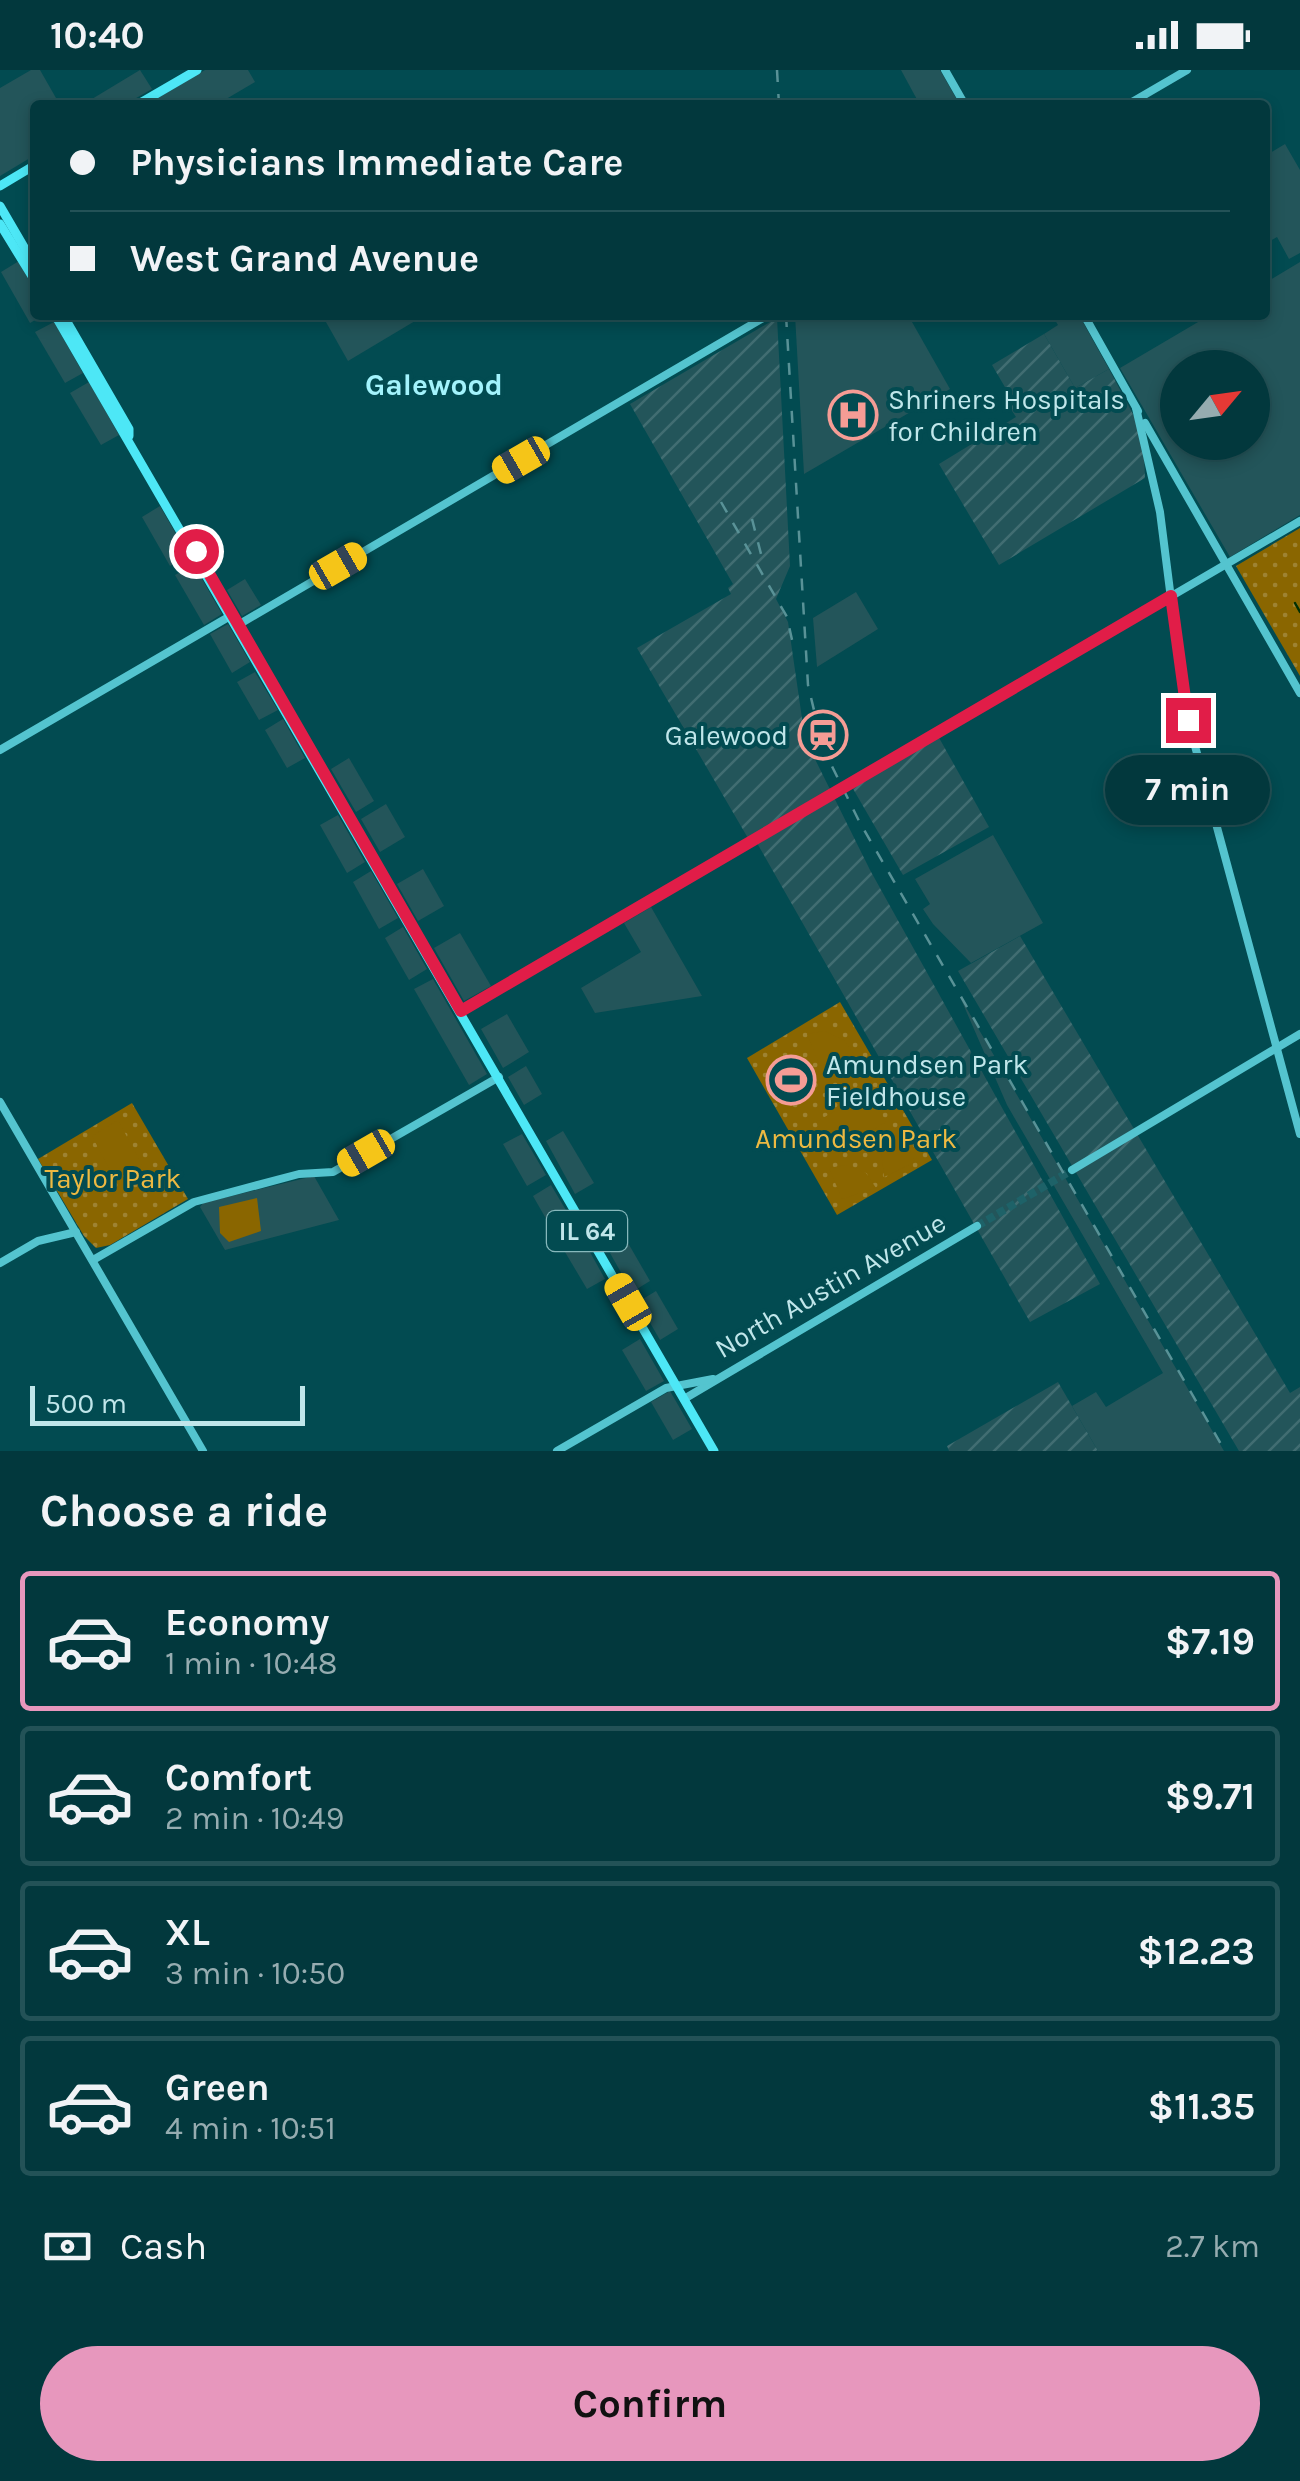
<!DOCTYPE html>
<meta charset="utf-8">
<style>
:root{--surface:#02383d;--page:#104348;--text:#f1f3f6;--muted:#96acb0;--line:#235257;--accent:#e797bd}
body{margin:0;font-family:Karla,sans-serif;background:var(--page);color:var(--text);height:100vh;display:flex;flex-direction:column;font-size:38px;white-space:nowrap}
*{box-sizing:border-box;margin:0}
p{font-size:32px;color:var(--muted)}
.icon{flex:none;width:55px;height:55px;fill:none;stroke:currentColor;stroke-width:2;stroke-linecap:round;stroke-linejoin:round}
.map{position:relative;height:1381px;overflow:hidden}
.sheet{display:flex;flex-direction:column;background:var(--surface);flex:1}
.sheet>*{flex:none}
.top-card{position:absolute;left:30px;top:30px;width:1240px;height:220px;border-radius:10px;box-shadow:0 5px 15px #0003,0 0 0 2px var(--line);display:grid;align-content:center;height:220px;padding:0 40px;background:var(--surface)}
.needle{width:65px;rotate:61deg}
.fabs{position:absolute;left:1160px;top:280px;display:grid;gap:20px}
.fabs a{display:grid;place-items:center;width:110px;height:110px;border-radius:50%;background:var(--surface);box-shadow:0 5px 15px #0003,0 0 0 2px var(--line);font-size:50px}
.scale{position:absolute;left:30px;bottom:25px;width:275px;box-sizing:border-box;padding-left:10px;border:5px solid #c0e6ea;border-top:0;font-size:28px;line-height:35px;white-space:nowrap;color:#c0e6ea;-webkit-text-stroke:8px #024b51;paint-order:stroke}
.end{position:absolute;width:45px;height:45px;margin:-22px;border:12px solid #e11d48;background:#fff;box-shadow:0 0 0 5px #fff}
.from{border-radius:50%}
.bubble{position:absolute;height:70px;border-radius:35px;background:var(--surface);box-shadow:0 5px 15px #0003,0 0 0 2px var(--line);font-size:32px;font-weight:700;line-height:70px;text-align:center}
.car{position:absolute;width:30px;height:60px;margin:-30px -15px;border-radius:12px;box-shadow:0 0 8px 2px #0007;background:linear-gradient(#f5c518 24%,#345 0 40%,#f5c518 0 76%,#345 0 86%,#f5c518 0)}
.top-card b{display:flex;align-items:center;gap:35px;height:95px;font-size:38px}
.top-card b+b{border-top:2px solid var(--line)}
.top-card i{width:25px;height:25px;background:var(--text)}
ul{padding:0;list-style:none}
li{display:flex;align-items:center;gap:30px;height:140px;margin:0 20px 15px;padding:0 20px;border:5px solid var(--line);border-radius:10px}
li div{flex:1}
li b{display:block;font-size:38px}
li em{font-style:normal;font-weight:700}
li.current{border-color:var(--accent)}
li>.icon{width:90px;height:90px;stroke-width:1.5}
h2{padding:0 40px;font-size:45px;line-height:120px}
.pay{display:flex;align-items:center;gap:25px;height:110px;padding:0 40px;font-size:38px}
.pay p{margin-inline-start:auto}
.primary-button{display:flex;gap:20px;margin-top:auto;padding:20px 40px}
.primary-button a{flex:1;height:115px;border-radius:60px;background:var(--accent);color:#111;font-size:40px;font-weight:700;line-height:115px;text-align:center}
.status{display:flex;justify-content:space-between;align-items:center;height:70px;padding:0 50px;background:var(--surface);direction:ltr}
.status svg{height:28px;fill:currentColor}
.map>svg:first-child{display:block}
.built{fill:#23555a;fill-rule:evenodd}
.industrial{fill:url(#industrial-furrows)}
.park{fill:url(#park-dots)}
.pitch{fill:#8a6600}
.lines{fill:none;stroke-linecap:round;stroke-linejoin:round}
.stream{stroke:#003003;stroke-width:2.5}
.secondary-tunnel{stroke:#1e6268;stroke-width:8;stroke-dasharray:8 4;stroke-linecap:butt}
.secondary{stroke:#54c4cf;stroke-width:8}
.primary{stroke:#4de7f6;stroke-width:9}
.rail{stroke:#599297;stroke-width:2.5;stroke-dasharray:12 12;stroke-linecap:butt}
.route{stroke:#e11d48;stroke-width:12}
.labels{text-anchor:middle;stroke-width:8;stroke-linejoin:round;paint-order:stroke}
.shield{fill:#024b51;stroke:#87b8bc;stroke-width:2.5}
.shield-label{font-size:25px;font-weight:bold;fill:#c0e6ea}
.poi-label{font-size:28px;fill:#c0e6ea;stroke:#024b51;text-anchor:start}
.park-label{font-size:28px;fill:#edb942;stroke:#024b51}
.street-label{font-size:28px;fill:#c0e6ea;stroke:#024b51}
.neighbourhood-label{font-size:30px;font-weight:bold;fill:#a3f3fc;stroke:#024b51}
</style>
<div class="status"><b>10:40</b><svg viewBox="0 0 49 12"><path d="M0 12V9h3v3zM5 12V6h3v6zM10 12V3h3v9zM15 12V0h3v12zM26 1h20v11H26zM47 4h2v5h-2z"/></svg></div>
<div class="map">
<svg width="1300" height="1381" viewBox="0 0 1300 1381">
<defs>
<pattern id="industrial-furrows" width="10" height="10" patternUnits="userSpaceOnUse" patternTransform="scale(2.5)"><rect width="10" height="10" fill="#23555a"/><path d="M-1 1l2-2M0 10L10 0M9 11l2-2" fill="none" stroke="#416d72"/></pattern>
<pattern id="park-dots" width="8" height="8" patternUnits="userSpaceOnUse" patternTransform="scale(2.5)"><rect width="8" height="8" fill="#8a6600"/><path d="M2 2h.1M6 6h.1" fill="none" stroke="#9e8332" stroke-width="1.8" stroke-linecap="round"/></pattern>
</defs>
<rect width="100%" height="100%" fill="#024b51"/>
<!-- built -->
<g class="built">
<polygon points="31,0 40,0 60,35 35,35 35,85 0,106 0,18"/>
<polygon points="140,0 152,19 124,35 82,35"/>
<polygon points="205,0 248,0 255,12 216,35 146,35"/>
<polygon points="901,0 940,0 960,35 920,35"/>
<polygon points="1285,74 1300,100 1300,183 1289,189 1277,167 1265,174 1265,86"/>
<polygon points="19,191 35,219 35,245 44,245 30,253 1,202"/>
<path d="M1300,192V445L1230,487L1120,298L1210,245H1265V213ZM1178,298H1252V372H1178Z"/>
<polygon points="322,245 425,245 348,291"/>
<polygon points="795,245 908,245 950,319 804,404"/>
<polygon points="1052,245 1079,245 1109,299 1075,318 1044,264 1058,255"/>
<polygon points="54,252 83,303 65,313 35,262"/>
<polygon points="89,312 119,365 101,375 70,323"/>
<polygon points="160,436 188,485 170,496 142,447"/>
<polygon points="194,495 222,544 204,555 175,505"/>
<polygon points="245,509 261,535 242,546 227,520"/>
<polygon points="856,522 878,559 817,597 813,548"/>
<polygon points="228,554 250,592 232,603 210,564"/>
<polygon points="255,602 278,640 259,650 237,612"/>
<polygon points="283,649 305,688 287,698 265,660"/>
<polygon points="349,688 374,731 356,742 331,699"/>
<polygon points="386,734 405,767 380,782 361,749"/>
<polygon points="338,745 365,792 347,803 320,755"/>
<polygon points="993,765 1043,853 971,893 933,854 923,839 930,834 915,809"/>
<polygon points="423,799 444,836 418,851 397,814"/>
<polygon points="371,801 398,848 379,859 353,812"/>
<polygon points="651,837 702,926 595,943 581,918 641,882 624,853"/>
<polygon points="403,857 427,899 409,910 385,868"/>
<polygon points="460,863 491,916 464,931 434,878"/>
<polygon points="433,909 487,1004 469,1015 414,919"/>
<polygon points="960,927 1224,1381 1098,1381 1072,1336 1096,1322 1106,1337 1163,1303 1007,1035"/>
<polygon points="507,944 529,982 503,998 481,959"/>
<polygon points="526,996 542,1024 524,1035 508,1007"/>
<polygon points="563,1061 594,1113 575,1124 546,1071"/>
<polygon points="522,1064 546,1105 527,1116 503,1074"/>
<polygon points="314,1106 339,1150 225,1180 200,1137 203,1133"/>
<polygon points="551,1115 576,1157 557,1168 533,1126"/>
<polygon points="581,1166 605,1209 587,1219 562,1177"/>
<polygon points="628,1173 650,1211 632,1222 610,1183"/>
<polygon points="656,1221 678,1259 660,1270 638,1232"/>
<polygon points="640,1269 664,1311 646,1321 622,1280"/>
<polygon points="670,1321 692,1359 673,1370 651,1332"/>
</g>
<!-- industrial -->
<g class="industrial">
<polygon points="777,248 790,496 776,529 788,552 805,669 870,800 1100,1214 1030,1252 757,773 752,775 637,578 731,524 728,518 733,514 630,334"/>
<polygon points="1044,264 1075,318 1109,299 1143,363 1145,408 999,495 939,394 1016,347 1007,333 1012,329 992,295"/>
<polygon points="938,666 989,757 903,805 852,717"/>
<polygon points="1020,866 1290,1323 1300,1317 1300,1381 1239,1381 958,901"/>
<polygon points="1058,1312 1098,1381 949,1381 947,1376"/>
</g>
<!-- park -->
<g class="park">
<polygon points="1300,458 1300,606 1236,496"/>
<polygon points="840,932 932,1090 837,1145 747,988"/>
<polygon points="132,1033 188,1129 110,1175 96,1178 84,1166 38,1089"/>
</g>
<!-- pitch -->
<g class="pitch">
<polygon points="824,961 844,970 854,985 820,996 807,964"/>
<polygon points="868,1022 886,1052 834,1082 816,1052"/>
<polygon points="118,1050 142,1095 115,1110 92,1066"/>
<polygon points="900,1059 915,1092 884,1107 881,1079"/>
<polygon points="846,1095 866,1103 876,1118 842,1129 829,1098"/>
<polygon points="257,1128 261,1161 229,1172 220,1163 219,1137"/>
</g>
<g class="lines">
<!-- stream -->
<polyline class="stream" points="1295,533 1300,542"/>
<!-- secondary-tunnel -->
<polyline class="secondary-tunnel" points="977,1156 1072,1100"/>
<!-- secondary -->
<g class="secondary">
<polyline points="945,0 965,35"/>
<polyline points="1127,35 1187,0"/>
<polyline points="1084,245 1138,341"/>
<polyline points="1136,338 1160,442 1185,639 1300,1064"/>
<polyline points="1145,353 1300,623"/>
<polyline points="238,555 768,245"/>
<polyline points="0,680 232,545"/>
<polyline points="461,941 1300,451"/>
<polyline points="0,1032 203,1381"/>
<polyline points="1072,1100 1300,964"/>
<polyline points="93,1190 194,1132 299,1104 333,1102 499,1007"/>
<polyline points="0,1193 38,1171 76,1162"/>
<polyline points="684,1329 977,1156"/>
<polyline points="557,1381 666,1318 713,1309"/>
</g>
<!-- primary -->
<g class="primary">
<polyline points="137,35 197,0"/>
<polyline points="0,116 35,95"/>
<polyline points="0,136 35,196"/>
<polyline points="0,154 35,211"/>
<polyline points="55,245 714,1381"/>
<polyline points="63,245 129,359 129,366"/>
</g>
<!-- rail -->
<g class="rail">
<polyline points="777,0 779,35"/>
<polyline points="786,245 808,615 823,678 860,753 1225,1381"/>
<polyline points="721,432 787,547 794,579"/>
<polyline points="752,449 761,484"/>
</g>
</g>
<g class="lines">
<!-- route -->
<polyline class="route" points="196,481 461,941 1171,526 1188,650"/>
</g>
<!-- icons -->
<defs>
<g id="hospital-ring" transform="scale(2.5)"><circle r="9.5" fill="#024b51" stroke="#f59c95" stroke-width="1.5"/><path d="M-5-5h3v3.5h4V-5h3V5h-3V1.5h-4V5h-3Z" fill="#f59c95"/></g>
<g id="station-ring" transform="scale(2.5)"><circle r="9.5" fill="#024b51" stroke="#f59c95" stroke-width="1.5"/><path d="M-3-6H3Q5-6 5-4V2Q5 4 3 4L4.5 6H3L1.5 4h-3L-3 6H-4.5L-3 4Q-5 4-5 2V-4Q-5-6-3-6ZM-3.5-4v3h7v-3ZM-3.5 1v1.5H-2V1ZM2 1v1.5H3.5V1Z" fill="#f59c95"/></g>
<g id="stadium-ring" transform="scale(2.5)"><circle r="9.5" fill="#024b51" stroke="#f59c95" stroke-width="1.5"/><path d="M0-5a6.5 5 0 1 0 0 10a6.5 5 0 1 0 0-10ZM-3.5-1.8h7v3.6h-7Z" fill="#f59c95"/></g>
</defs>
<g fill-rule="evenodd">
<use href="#hospital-ring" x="853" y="345"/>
<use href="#station-ring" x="823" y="665"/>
<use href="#stadium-ring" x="791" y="1010"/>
</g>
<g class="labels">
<!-- shield labels -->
<rect class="shield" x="547" y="1141" width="80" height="40" rx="8"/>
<g class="shield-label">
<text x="587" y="1170">IL 64</text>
</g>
<!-- poi labels -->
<g class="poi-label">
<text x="888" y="339">Shriners Hospitals<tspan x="888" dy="32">for Children</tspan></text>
<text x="788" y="675" text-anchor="end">Galewood</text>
<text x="826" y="1004">Amundsen Park<tspan x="826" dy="32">Fieldhouse</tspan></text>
</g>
<!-- park labels -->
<g class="park-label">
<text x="856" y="1078">Amundsen Park</text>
<text x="113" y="1118">Taylor Park</text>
</g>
<!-- street labels -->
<g class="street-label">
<text transform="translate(830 1215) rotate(-30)" y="10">North Austin Avenue</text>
</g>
<!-- neighbourhood labels -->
<g class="neighbourhood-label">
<text x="434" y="325">Galewood</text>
</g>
</g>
</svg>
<div class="fabs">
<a><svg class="needle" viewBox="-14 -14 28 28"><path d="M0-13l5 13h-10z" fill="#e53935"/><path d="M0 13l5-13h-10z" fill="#96acb0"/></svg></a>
</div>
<div class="scale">500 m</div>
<i class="end from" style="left:196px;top:481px"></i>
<i class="end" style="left:1188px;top:650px"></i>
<div class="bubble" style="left:1105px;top:685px;width:165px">7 min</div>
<i class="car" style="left:521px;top:390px;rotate:240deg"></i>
<i class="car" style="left:338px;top:496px;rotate:60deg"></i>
<i class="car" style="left:366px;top:1083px;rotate:240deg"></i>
<i class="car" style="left:628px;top:1232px;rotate:330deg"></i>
<div class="top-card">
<b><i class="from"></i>Physicians Immediate Care</b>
<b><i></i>West Grand Avenue</b>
</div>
</div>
<section class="sheet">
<h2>Choose a ride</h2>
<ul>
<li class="current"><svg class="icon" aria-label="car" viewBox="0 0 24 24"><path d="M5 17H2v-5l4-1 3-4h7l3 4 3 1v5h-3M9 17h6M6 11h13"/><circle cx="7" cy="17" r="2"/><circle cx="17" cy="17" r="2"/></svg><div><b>Economy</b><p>1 min · 10:48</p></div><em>$7.19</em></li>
<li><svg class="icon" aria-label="car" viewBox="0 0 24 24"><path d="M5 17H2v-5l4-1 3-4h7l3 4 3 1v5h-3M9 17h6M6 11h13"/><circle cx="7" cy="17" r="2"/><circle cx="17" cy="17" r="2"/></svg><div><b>Comfort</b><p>2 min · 10:49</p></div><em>$9.71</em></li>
<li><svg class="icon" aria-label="car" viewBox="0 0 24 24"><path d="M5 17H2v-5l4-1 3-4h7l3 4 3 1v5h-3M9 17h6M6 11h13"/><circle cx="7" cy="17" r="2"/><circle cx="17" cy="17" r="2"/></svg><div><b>XL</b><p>3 min · 10:50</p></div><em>$12.23</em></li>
<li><svg class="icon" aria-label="car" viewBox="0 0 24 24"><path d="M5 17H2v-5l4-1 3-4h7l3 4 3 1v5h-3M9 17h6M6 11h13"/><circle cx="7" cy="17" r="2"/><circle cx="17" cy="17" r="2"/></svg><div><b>Green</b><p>4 min · 10:51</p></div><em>$11.35</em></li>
</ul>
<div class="pay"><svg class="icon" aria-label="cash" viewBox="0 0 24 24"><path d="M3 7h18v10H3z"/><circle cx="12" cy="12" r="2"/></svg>Cash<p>2.7 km</p></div>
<div class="primary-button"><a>Confirm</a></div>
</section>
